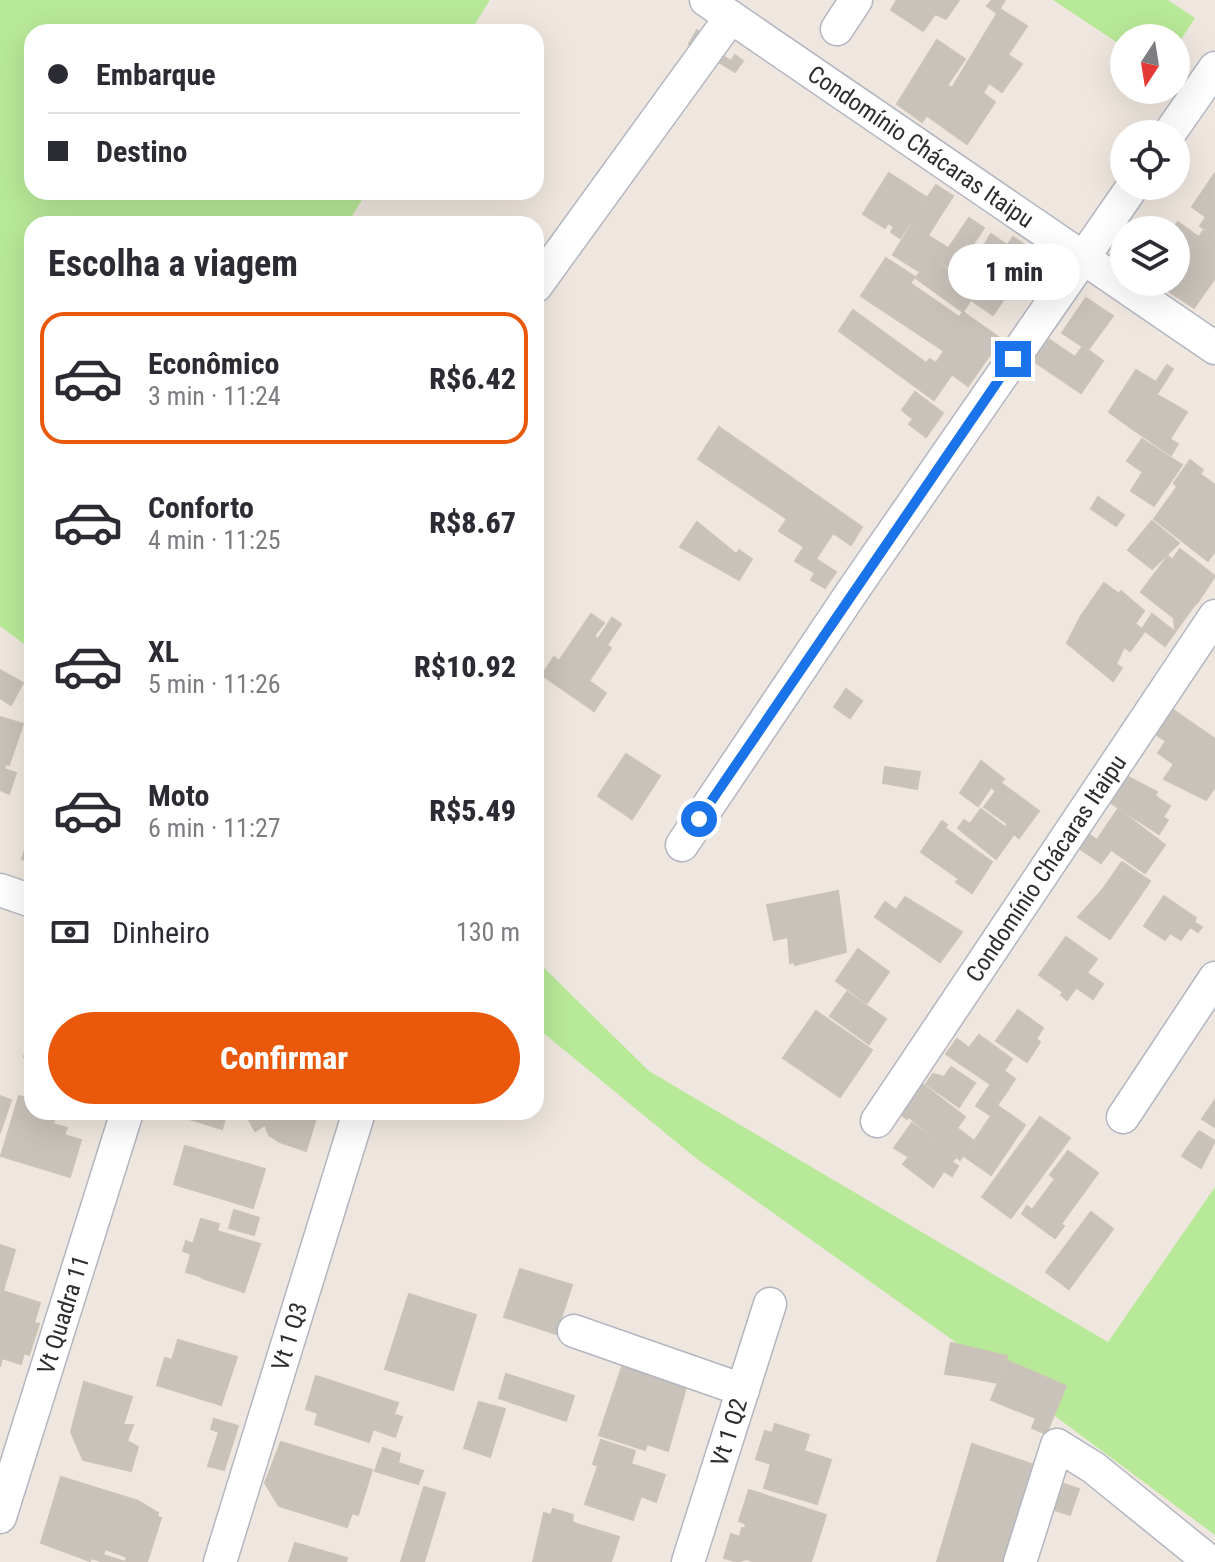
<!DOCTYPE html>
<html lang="pt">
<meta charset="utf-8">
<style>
:root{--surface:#fff;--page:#f7f7f7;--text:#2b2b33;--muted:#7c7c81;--line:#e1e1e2;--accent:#ea580c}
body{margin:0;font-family:"Roboto Condensed",sans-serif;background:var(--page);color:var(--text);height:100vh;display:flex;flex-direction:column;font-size:30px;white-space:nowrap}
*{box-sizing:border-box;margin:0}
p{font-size:26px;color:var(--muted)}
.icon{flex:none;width:44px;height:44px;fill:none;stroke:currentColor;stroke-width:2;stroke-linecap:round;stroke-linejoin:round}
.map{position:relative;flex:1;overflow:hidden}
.details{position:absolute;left:24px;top:216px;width:520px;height:904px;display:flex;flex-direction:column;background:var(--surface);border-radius:24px;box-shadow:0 8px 32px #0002}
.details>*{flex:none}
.top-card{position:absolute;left:24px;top:24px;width:520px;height:176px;border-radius:24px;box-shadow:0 8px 32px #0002;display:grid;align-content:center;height:176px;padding:0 24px;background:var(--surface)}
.needle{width:52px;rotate:192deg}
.buttons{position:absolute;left:1110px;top:24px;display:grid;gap:16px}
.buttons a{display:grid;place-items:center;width:80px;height:80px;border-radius:50%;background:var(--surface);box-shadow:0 8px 32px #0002;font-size:40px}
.end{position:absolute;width:36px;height:36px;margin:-18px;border:10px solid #1a73e8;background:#fff;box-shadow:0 0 0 4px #fff}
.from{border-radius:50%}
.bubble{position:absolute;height:56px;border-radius:28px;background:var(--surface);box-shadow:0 8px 32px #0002;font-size:26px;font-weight:800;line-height:56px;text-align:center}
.top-card b{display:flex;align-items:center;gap:28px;height:76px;font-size:30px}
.top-card b+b{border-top:2px solid var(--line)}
.top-card i{width:20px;height:20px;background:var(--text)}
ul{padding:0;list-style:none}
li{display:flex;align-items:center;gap:24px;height:132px;margin:0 16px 12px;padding:0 8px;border:4px solid transparent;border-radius:24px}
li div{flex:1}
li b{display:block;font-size:30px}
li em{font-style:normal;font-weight:800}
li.on{border-color:var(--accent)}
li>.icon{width:72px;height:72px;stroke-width:1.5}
h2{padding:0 24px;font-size:36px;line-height:96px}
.pay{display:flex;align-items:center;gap:20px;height:88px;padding:0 24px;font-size:30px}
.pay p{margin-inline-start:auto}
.primary-button{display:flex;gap:16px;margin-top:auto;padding:16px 24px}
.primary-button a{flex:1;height:92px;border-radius:48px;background:var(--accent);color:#fff;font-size:32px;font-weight:800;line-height:92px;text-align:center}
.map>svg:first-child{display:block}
.green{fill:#b8e998}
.building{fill:#c8c2ba;stroke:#cbc3b8;stroke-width:2;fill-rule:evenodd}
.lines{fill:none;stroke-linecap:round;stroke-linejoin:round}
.minor-casing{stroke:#b3b6c1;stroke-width:35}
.minor{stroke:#fff;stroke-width:32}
.route{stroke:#1a73e8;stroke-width:10}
.labels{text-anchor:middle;stroke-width:7;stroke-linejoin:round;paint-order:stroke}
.street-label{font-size:24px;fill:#2d2d2d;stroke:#fff}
</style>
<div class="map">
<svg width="1215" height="1562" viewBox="0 0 1215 1562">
<rect width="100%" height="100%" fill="#efe7df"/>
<!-- green -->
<g class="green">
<polygon points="0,0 490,0 470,32 32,32 32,192 367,192 347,224 32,224 32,650 0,626"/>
<polygon points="1053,0 1168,0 1195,18 1176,47 1176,38 1124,38 1124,47"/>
<polygon points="536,960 649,1071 1108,1342 1215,1187 1215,1535 954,1341 697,1159 536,1027"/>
</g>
<!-- building -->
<g class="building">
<polygon points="897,0 959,0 946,19 935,14 923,31 891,10"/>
<polygon points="992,0 1005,0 997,13 987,6"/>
<polygon points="1000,9 1027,26 1008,55 1022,64 1002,92 989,83 983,93 995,102 967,144 926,115 947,85 952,88"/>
<polygon points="697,30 727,50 723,56 731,61 735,55 743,61 735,72 689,44"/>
<polygon points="937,40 965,59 922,122 897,104"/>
<polygon points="889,173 926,197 900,238 891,232 894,227 888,223 885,228 863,214"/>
<polygon points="1215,173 1215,236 1200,226 1206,217 1192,207"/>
<polygon points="936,185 953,196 928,235 910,223"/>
<polygon points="969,218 984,228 955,271 940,261"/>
<polygon points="1178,222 1215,249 1215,278 1194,308 1164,288 1168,282 1176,282 1176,260 1178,257 1183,260 1188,253 1176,244 1176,230 1172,230"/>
<polygon points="911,225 948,248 924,284 916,278 920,272 893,255"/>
<polygon points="1203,231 1215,236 1215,248 1199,237"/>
<polygon points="991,234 1007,245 979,287 964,278"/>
<polygon points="1013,237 1045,259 1021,296 1011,289 993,315 971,300"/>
<polygon points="886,258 915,277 910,283 959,317 963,312 1001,339 968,386 936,363 944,351 861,296"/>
<polygon points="938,262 977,290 963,312 924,284"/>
<polygon points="989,273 1011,289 1005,298 982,283"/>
<polygon points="1086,298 1113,316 1088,350 1062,333"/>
<polygon points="853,310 926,363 930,359 952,374 934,400 839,331"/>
<polygon points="1047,338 1075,357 1083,346 1103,361 1081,393 1032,360"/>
<polygon points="1167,365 1173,369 1134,430 1109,412 1136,370 1156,382"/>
<polygon points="915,392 943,413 926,437 909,424 913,419 902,410"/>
<polygon points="1156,394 1187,412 1170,439 1178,444 1171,455 1134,430"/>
<polygon points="719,427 862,527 851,545 833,533 816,559 836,572 825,588 811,580 815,573 795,561 804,547 779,531 787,519 698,459"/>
<polygon points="1142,439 1182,465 1154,506 1131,491 1143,472 1127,461"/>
<polygon points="1190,460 1203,470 1200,474 1215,485 1215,551 1208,561 1154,519 1177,487 1174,483"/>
<polygon points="1098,497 1124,515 1116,526 1091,509"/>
<polygon points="1152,521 1179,543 1152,569 1128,550"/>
<polygon points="697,522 736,554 739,550 752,559 739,580 680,547"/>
<polygon points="1180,549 1215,576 1197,603 1156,572 1168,556 1172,560"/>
<polygon points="1156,572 1196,603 1175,632 1174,618 1141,592"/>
<polygon points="1104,583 1119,594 1121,591 1144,611 1135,624 1142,629 1152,614 1175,632 1165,646 1145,631 1130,651 1081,616"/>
<polygon points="591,614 604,623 594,636 598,639 612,618 621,624 607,645 611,648 589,681 606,693 594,711 542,675 554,657 559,661"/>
<polygon points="1081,616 1124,647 1116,664 1122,668 1113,681 1067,643"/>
<polygon points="0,670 23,683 11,705 0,698"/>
<polygon points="846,689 862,701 850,718 834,707"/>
<polygon points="1169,707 1215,739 1215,787 1206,800 1164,779 1174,764 1158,753 1166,741 1152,732"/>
<polygon points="0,717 23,724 9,765 6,764 4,769 16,773 9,794 0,790"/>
<polygon points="626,754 660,776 632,819 598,796"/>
<polygon points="981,761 1004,779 1001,783 1039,811 1019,838 1005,827 1008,824 984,807 996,791 991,787 978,806 960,793"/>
<polygon points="885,767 920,772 917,789 883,783"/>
<polygon points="1128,777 1157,792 1155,796 1170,806 1163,817 1168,820 1159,834 1111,803"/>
<polygon points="981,809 1014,834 996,859 958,828 964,820 970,824"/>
<polygon points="1118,809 1165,845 1145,873 1097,840"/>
<polygon points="942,821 947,825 945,828 992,862 972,893 956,882 959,879 921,852"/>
<polygon points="32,829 32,862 22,859"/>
<polygon points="1087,833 1111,850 1101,863 1077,847"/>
<polygon points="1122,862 1150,881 1131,909 1103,889"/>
<polygon points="1103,889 1131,909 1110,939 1078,917"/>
<polygon points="838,891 846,952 795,965 794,962 790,963 788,937 774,940 767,905"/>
<polygon points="1164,896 1196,918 1194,922 1202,927 1198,932 1190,927 1181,940 1170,933 1165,940 1144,926"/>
<polygon points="905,897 962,932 940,962 875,917 885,902 896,910"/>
<polygon points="1066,937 1097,959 1067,1000 1061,995 1063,992 1039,975"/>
<polygon points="858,949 889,972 867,1003 836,981"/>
<polygon points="1087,973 1103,984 1093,999 1077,988"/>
<polygon points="847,992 886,1019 869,1044 830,1016"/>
<polygon points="1018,1010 1043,1028 1036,1039 1040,1042 1027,1062 996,1041"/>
<polygon points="816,1011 872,1050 840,1097 783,1058"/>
<polygon points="32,1033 32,1060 24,1057"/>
<polygon points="979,1035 1012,1059 1004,1071 1015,1079 1005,1094 946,1054 957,1039 969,1048"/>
<polygon points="951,1067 975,1083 959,1107 926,1084 933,1074 944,1077"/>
<polygon points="916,1079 965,1117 957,1128 973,1140 960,1160 909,1117 907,1119 894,1110"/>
<polygon points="990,1085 1005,1094 990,1115 976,1106"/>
<polygon points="0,1096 11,1100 0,1133"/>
<polygon points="19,1096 32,1100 32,1112 57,1112 53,1124 67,1128 64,1135 81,1140 70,1177 1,1156"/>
<polygon points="1215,1100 1215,1127 1202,1119"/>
<polygon points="998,1106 1025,1125 991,1175 964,1156"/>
<polygon points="181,1112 227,1112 222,1129 180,1116"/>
<polygon points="245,1112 313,1112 316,1118 306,1151 280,1142 269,1135 265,1125 255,1131"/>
<polygon points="1040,1117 1070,1138 1011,1218 982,1197"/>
<polygon points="912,1123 956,1157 952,1162 958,1166 952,1176 944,1171 933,1187 903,1164 909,1157 894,1148"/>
<polygon points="1199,1131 1215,1141 1201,1168 1182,1156"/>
<polygon points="185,1146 265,1169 253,1208 174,1184"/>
<polygon points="1068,1151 1098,1173 1061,1224 1064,1226 1055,1238 1022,1214 1027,1206 1032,1210 1055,1179 1050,1175"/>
<polygon points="234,1210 259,1218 254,1235 229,1228"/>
<polygon points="1091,1212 1113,1229 1069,1289 1046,1272"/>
<polygon points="201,1219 219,1224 203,1277 186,1272 191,1254 183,1251 186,1241 193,1244"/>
<polygon points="217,1231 260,1244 244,1292 202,1278"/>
<polygon points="0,1245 15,1250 3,1291 40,1303 34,1323 39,1324 29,1355 24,1353 21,1364 2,1358 0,1367"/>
<polygon points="520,1269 572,1285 556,1334 504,1317"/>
<polygon points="409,1294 476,1315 453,1390 385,1369"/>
<polygon points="178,1340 237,1357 221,1405 157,1385 165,1358 172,1360"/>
<polygon points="951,1343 1007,1356 1003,1371 1008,1361 1066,1386 1046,1434 1032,1428 1036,1418 991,1400 998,1383 946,1373"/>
<polygon points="951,1343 1004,1356 999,1381 945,1374"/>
<polygon points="623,1364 687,1384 668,1451 647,1444 645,1450 599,1435"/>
<polygon points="506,1374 574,1396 566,1421 499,1398"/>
<polygon points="316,1376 398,1403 394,1414 402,1417 395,1437 373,1429 369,1442 315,1424 318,1413 306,1409"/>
<polygon points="84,1382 132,1397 123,1425 133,1425 127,1441 138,1447 131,1471 83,1460 71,1432"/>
<polygon points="479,1402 505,1409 490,1457 464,1448"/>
<polygon points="214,1419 238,1426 224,1470 208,1466 219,1432 211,1429"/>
<polygon points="775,1424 809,1435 804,1451 831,1460 817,1504 764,1488 771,1464 756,1459 765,1431 772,1433"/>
<polygon points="601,1440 635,1451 631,1464 665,1475 656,1502 641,1496 633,1520 585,1504 598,1466 593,1464"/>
<polygon points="281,1442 372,1470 358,1515 352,1513 347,1527 279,1506 265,1483"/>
<polygon points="972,1444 1034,1465 1002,1562 937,1562"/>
<polygon points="383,1448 400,1454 398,1463 423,1471 418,1484 375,1471"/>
<path d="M61,1477L138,1501L158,1513L157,1517L161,1518L147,1562H104L91,1558L90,1561L41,1543ZM105,1549L127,1557L125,1562L103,1555Z"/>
<polygon points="1064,1484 1079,1489 1070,1515 1055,1510"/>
<polygon points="424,1487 445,1493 424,1562 401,1562"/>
<polygon points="749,1490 826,1515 811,1562 756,1562 746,1559 738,1562 724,1558 731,1534 740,1537 742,1528 745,1528 746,1524 739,1521"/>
<polygon points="553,1509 573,1515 572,1522 577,1524 619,1537 611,1562 533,1562 544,1513 551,1515"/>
<polygon points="295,1543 347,1558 346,1562 289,1562"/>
</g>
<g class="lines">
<!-- minor casing -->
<g class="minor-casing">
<g id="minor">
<path id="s1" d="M706,0L1215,348"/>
<polyline points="837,29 856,0"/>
<polyline points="1169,134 1215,68"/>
<polyline points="536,286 731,17"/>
<polyline points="682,845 856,586 1133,186"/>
<polyline points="0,890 32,901"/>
<polyline points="1123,1117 1215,978"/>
<path id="s2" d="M877,1121L1215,616"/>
<polyline points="574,1331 743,1390"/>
<path id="s3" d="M0,1517L127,1112"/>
<path id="s4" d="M220,1562L359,1112"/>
<path id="s5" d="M688,1562L770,1304"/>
<polyline points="1020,1562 1057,1445 1094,1468 1210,1562"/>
</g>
</g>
<!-- minor -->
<use href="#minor" class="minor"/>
</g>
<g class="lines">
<!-- route -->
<polyline class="route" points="699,819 1013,359"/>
</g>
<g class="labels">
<!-- street labels -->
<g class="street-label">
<text dy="8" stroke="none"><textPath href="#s1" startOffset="260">Condomínio Chácaras Itaipu</textPath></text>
<text dy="8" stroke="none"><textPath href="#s2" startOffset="304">Condomínio Chácaras Itaipu</textPath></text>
<text dy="8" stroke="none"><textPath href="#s3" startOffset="212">Vt Quadra 11</textPath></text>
<text dy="8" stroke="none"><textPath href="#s4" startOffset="236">Vt 1 Q3</textPath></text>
<text dy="8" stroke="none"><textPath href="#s5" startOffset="136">Vt 1 Q2</textPath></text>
</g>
</g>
</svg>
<div class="buttons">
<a><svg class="needle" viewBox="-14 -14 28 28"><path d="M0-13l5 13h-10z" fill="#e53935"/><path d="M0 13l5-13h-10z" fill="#7c7c81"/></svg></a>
<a><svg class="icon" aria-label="locate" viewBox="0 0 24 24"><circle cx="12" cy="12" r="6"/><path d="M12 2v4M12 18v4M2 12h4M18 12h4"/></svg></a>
<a><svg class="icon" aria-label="layers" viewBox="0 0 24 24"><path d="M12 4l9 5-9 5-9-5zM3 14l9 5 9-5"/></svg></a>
</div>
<i class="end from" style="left:699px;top:819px"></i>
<i class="end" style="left:1013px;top:359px"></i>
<div class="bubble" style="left:948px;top:244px;width:132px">1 min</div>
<div class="top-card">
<b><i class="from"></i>Embarque</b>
<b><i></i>Destino</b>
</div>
<section class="details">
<h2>Escolha a viagem</h2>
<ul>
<li class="on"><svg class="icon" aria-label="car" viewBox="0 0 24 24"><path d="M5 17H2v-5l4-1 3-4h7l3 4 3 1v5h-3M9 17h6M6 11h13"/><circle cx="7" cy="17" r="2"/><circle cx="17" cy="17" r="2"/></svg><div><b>Econômico</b><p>3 min · 11:24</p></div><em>R$6.42</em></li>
<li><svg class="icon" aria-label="car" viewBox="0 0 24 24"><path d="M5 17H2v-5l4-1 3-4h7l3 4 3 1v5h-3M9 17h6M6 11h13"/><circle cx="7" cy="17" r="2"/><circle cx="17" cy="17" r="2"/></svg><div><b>Conforto</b><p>4 min · 11:25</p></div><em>R$8.67</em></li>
<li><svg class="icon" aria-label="car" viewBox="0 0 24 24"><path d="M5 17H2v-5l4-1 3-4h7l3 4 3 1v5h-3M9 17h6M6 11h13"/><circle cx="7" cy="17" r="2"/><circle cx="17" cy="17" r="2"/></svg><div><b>XL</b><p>5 min · 11:26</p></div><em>R$10.92</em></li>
<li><svg class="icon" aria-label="car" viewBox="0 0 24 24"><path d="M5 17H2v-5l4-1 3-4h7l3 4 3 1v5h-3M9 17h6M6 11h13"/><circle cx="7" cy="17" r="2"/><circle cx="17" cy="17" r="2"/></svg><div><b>Moto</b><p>6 min · 11:27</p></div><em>R$5.49</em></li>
</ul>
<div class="pay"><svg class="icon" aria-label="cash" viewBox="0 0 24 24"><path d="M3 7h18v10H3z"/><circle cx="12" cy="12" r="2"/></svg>Dinheiro<p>130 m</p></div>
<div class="primary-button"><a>Confirmar</a></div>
</section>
</div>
